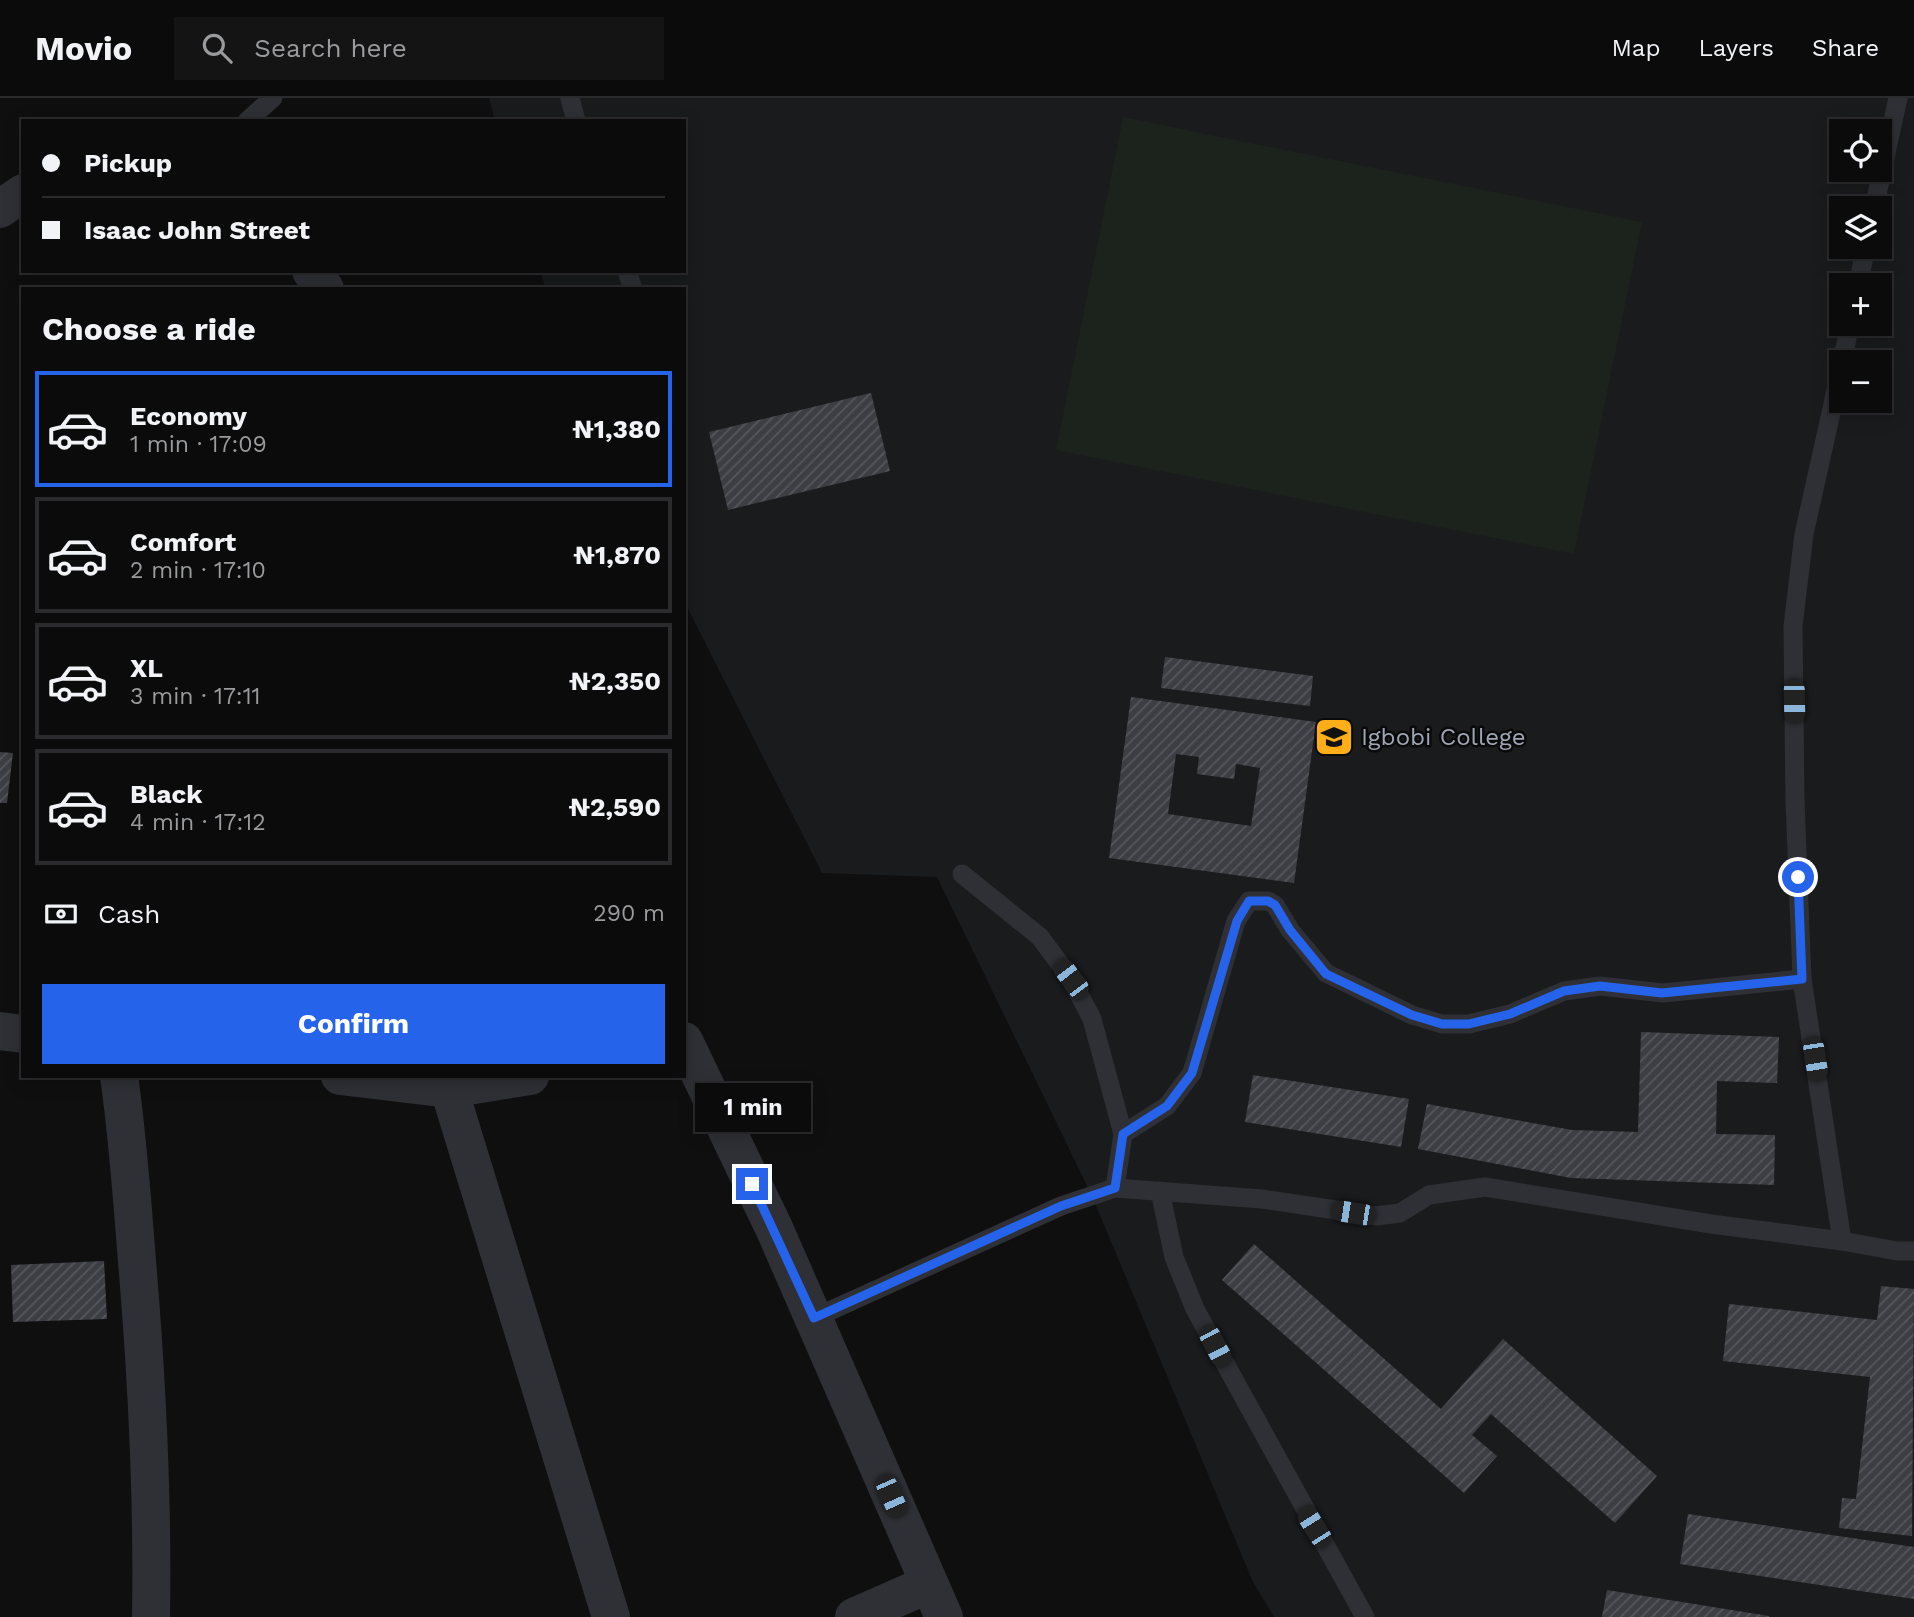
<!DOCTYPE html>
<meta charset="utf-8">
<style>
:root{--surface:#0b0b0c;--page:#141415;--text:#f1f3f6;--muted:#9a9b9d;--line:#2b2b2d;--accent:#2563eb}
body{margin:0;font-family:"Work Sans",sans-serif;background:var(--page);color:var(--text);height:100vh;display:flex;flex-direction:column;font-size:26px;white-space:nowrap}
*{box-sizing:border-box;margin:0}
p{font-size:23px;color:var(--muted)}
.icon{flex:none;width:38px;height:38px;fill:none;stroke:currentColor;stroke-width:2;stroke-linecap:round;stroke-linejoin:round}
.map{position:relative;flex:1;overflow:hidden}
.panel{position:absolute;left:21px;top:189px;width:665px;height:791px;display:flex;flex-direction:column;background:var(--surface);border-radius:0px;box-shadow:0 4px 18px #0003,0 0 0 2px var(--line)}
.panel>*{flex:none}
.guide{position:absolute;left:21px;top:21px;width:665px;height:154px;border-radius:0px;box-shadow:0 4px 18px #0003,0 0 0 2px var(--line);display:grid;align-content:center;height:154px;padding:0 21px;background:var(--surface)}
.tools{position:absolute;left:1829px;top:21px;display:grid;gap:14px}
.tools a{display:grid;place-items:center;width:63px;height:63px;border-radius:0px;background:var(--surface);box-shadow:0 4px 18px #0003,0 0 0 2px var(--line);font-size:35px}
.end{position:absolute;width:32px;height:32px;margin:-16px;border:9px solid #2563eb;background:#fff;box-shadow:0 0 0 4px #fff}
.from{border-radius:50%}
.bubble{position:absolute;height:49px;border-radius:0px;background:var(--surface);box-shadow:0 4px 18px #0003,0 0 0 2px var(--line);font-size:23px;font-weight:700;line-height:49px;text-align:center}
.car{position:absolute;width:21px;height:42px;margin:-21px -10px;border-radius:9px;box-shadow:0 0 5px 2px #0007;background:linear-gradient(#222 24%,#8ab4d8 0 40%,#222 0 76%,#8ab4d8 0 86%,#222 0)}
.guide b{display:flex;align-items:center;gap:24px;height:66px;font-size:26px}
.guide b+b{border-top:2px solid var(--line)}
.guide i{width:18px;height:18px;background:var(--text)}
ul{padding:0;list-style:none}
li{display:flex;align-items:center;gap:21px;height:116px;margin:0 14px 10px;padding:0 7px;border:4px solid var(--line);border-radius:0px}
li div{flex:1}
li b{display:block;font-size:26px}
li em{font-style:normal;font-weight:700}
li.on{border-color:var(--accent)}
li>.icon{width:63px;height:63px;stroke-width:1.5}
h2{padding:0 21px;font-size:32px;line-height:84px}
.pay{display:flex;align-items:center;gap:18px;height:77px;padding:0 21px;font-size:26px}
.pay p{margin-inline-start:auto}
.primary-button{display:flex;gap:14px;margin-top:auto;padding:14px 21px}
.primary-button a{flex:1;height:80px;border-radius:0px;background:var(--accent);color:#fff;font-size:28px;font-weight:700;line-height:80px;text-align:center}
header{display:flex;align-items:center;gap:42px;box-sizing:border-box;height:98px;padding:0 35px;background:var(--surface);border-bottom:2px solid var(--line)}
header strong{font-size:33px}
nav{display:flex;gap:38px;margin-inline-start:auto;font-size:24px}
.search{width:490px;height:63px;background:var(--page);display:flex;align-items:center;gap:18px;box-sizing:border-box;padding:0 24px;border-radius:0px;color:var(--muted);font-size:26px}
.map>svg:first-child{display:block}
.built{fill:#1a1b1d;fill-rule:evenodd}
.pitch{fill:#1b231c}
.building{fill:url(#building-hatch);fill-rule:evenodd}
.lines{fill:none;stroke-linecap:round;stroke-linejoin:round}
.service{stroke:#2f3035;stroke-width:19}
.minor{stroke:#2f3035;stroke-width:38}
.route{stroke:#2563eb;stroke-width:9}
.labels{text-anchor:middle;stroke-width:5;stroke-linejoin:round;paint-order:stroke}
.poi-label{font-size:24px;fill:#9ea5b3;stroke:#0a0a0b;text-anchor:start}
</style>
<header>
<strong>Movio</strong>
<div class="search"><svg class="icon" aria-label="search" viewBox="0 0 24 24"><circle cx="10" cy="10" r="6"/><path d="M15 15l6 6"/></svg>Search here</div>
<nav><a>Map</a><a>Layers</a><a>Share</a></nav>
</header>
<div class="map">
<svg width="1914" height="1519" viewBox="0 0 1914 1519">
<defs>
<pattern id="building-hatch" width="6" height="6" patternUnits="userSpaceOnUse" patternTransform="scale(1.75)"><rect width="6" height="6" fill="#3c3e43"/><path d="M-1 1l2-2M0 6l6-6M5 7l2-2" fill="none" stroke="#55575c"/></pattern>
</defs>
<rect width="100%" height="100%" fill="#0f0f10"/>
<!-- built -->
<path class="built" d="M489,0H1914V1519H1274L1252,1482L1092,1098L937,779L822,775L684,503V191H546L540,173H684V23H495ZM1841,33H1880V72H1841ZM1841,110H1880V149H1841ZM1841,187H1880V226H1841ZM1841,264H1880V303H1841Z"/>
<!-- pitch -->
<polygon class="pitch" points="1123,19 1642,124 1574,456 1056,352"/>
<!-- building -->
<g class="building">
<polygon points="871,295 890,373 728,412 709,334"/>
<polygon points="1165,559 1313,578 1310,608 1161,590"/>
<path d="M1131,599L1316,624L1294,785L1109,760ZM1176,656L1199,659L1197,676L1234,681L1236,666L1260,670L1251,728L1168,716Z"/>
<polygon points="0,654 13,655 7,705 0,705"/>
<polygon points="1641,934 1779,939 1777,985 1717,983 1716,1036 1775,1037 1774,1087 1571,1080 1418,1051 1427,1006 1572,1032 1638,1034"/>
<polygon points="1253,977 1409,1001 1401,1049 1245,1024"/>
<polygon points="1254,1146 1441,1311 1503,1241 1657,1378 1615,1425 1491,1316 1472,1337 1497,1358 1464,1395 1222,1182"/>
<polygon points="104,1163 107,1221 13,1224 11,1167"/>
<polygon points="1881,1188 1914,1191 1912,1438 1839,1430 1842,1400 1856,1401 1870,1279 1723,1263 1729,1206 1877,1222"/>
<polygon points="1688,1416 1914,1449 1914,1501 1680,1466"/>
<polygon points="1607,1492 1769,1518 1769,1519 1602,1519"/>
</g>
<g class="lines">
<!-- service -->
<g class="service">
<polyline points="570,0 576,23"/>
<polyline points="247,23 273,0"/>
<polyline points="1874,110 1898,0"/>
<polyline points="627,173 633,191"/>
<polyline points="1858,187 1866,149"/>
<polyline points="1842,264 1850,226"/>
<polyline points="1841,270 1804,436 1793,528 1795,703 1802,881 1842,1143"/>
<polyline points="962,776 1040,839 1071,881 1092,921 1123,1036 1115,1090"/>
<polyline points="1123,1036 1167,1008 1192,975 1236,823 1249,803 1268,803 1275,807 1290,832 1326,875 1412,917 1442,926 1469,926 1510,916 1564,893 1600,888 1663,895 1802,881"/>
<polyline points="1160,1093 1174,1159 1195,1211 1365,1519"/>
<polyline points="814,1220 1061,1108 1115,1090 1262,1101 1376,1118 1400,1115 1429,1097 1485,1089 1711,1126 1842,1143 1897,1153 1914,1153"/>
</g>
<!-- minor -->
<g class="minor">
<polyline points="0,111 23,95"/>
<polyline points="311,173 325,191"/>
<polyline points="0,933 23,936"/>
<polyline points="684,943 774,1130 944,1519"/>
<path d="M119,978C128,1040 132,1101 137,1163C147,1282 153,1400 151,1519"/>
<polyline points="340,978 449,991 530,978"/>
<polyline points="449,991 611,1519"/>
<polyline points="854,1519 929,1486"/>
</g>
</g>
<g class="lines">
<!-- route -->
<polyline class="route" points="752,1086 814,1220 1061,1108 1115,1090 1123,1036 1167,1008 1192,975 1237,823 1249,803 1268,803 1275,807 1290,832 1326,876 1412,917 1442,926 1469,926 1510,916 1564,893 1600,888 1662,895 1802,881 1798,779"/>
</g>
<!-- icons -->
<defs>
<g id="school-square" transform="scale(2.0125)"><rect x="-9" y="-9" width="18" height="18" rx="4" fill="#ffad18" stroke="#0a0a0b"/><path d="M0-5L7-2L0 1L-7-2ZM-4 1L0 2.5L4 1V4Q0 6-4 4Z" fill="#111"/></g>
</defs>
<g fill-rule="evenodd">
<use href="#school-square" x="1334" y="639"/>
</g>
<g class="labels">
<!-- poi labels -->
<g class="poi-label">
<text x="1361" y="647">Igbobi College</text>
</g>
</g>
</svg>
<div class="tools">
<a><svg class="icon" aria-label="locate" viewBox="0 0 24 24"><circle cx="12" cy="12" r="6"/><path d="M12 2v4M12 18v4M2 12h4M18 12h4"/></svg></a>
<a><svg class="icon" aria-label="layers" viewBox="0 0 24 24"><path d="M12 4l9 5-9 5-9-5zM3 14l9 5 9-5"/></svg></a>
<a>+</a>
<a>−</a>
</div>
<i class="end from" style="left:1798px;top:779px"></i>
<i class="end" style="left:752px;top:1086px"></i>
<div class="bubble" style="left:695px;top:985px;width:116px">1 min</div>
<i class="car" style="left:1794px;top:603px;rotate:179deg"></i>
<i class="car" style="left:1071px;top:881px;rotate:323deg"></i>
<i class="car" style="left:1815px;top:961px;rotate:171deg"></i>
<i class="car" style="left:1353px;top:1115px;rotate:279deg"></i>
<i class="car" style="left:1215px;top:1248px;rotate:152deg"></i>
<i class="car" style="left:891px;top:1398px;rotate:156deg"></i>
<i class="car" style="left:1314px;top:1429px;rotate:328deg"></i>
<div class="guide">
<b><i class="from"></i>Pickup</b>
<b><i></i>Isaac John Street</b>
</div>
<section class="panel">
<h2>Choose a ride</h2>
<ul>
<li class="on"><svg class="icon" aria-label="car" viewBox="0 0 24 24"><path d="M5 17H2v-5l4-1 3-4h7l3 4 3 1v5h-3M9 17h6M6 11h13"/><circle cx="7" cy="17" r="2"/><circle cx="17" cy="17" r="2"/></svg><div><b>Economy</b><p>1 min · 17:09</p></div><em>₦1,380</em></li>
<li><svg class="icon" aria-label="car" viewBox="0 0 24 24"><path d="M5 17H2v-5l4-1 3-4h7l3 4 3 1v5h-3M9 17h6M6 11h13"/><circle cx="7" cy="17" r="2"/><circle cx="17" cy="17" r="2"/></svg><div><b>Comfort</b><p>2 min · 17:10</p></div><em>₦1,870</em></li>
<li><svg class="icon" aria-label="car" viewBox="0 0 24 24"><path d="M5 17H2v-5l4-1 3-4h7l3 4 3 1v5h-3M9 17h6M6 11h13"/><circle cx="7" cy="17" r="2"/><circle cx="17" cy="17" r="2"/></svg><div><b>XL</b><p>3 min · 17:11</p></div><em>₦2,350</em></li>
<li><svg class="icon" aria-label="car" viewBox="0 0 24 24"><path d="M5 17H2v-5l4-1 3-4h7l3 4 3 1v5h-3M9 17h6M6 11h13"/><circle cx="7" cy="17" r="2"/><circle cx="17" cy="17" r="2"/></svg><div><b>Black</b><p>4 min · 17:12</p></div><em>₦2,590</em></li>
</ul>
<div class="pay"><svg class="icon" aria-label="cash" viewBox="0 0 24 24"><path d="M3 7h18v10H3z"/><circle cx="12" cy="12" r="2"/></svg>Cash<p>290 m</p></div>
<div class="primary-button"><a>Confirm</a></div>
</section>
</div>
